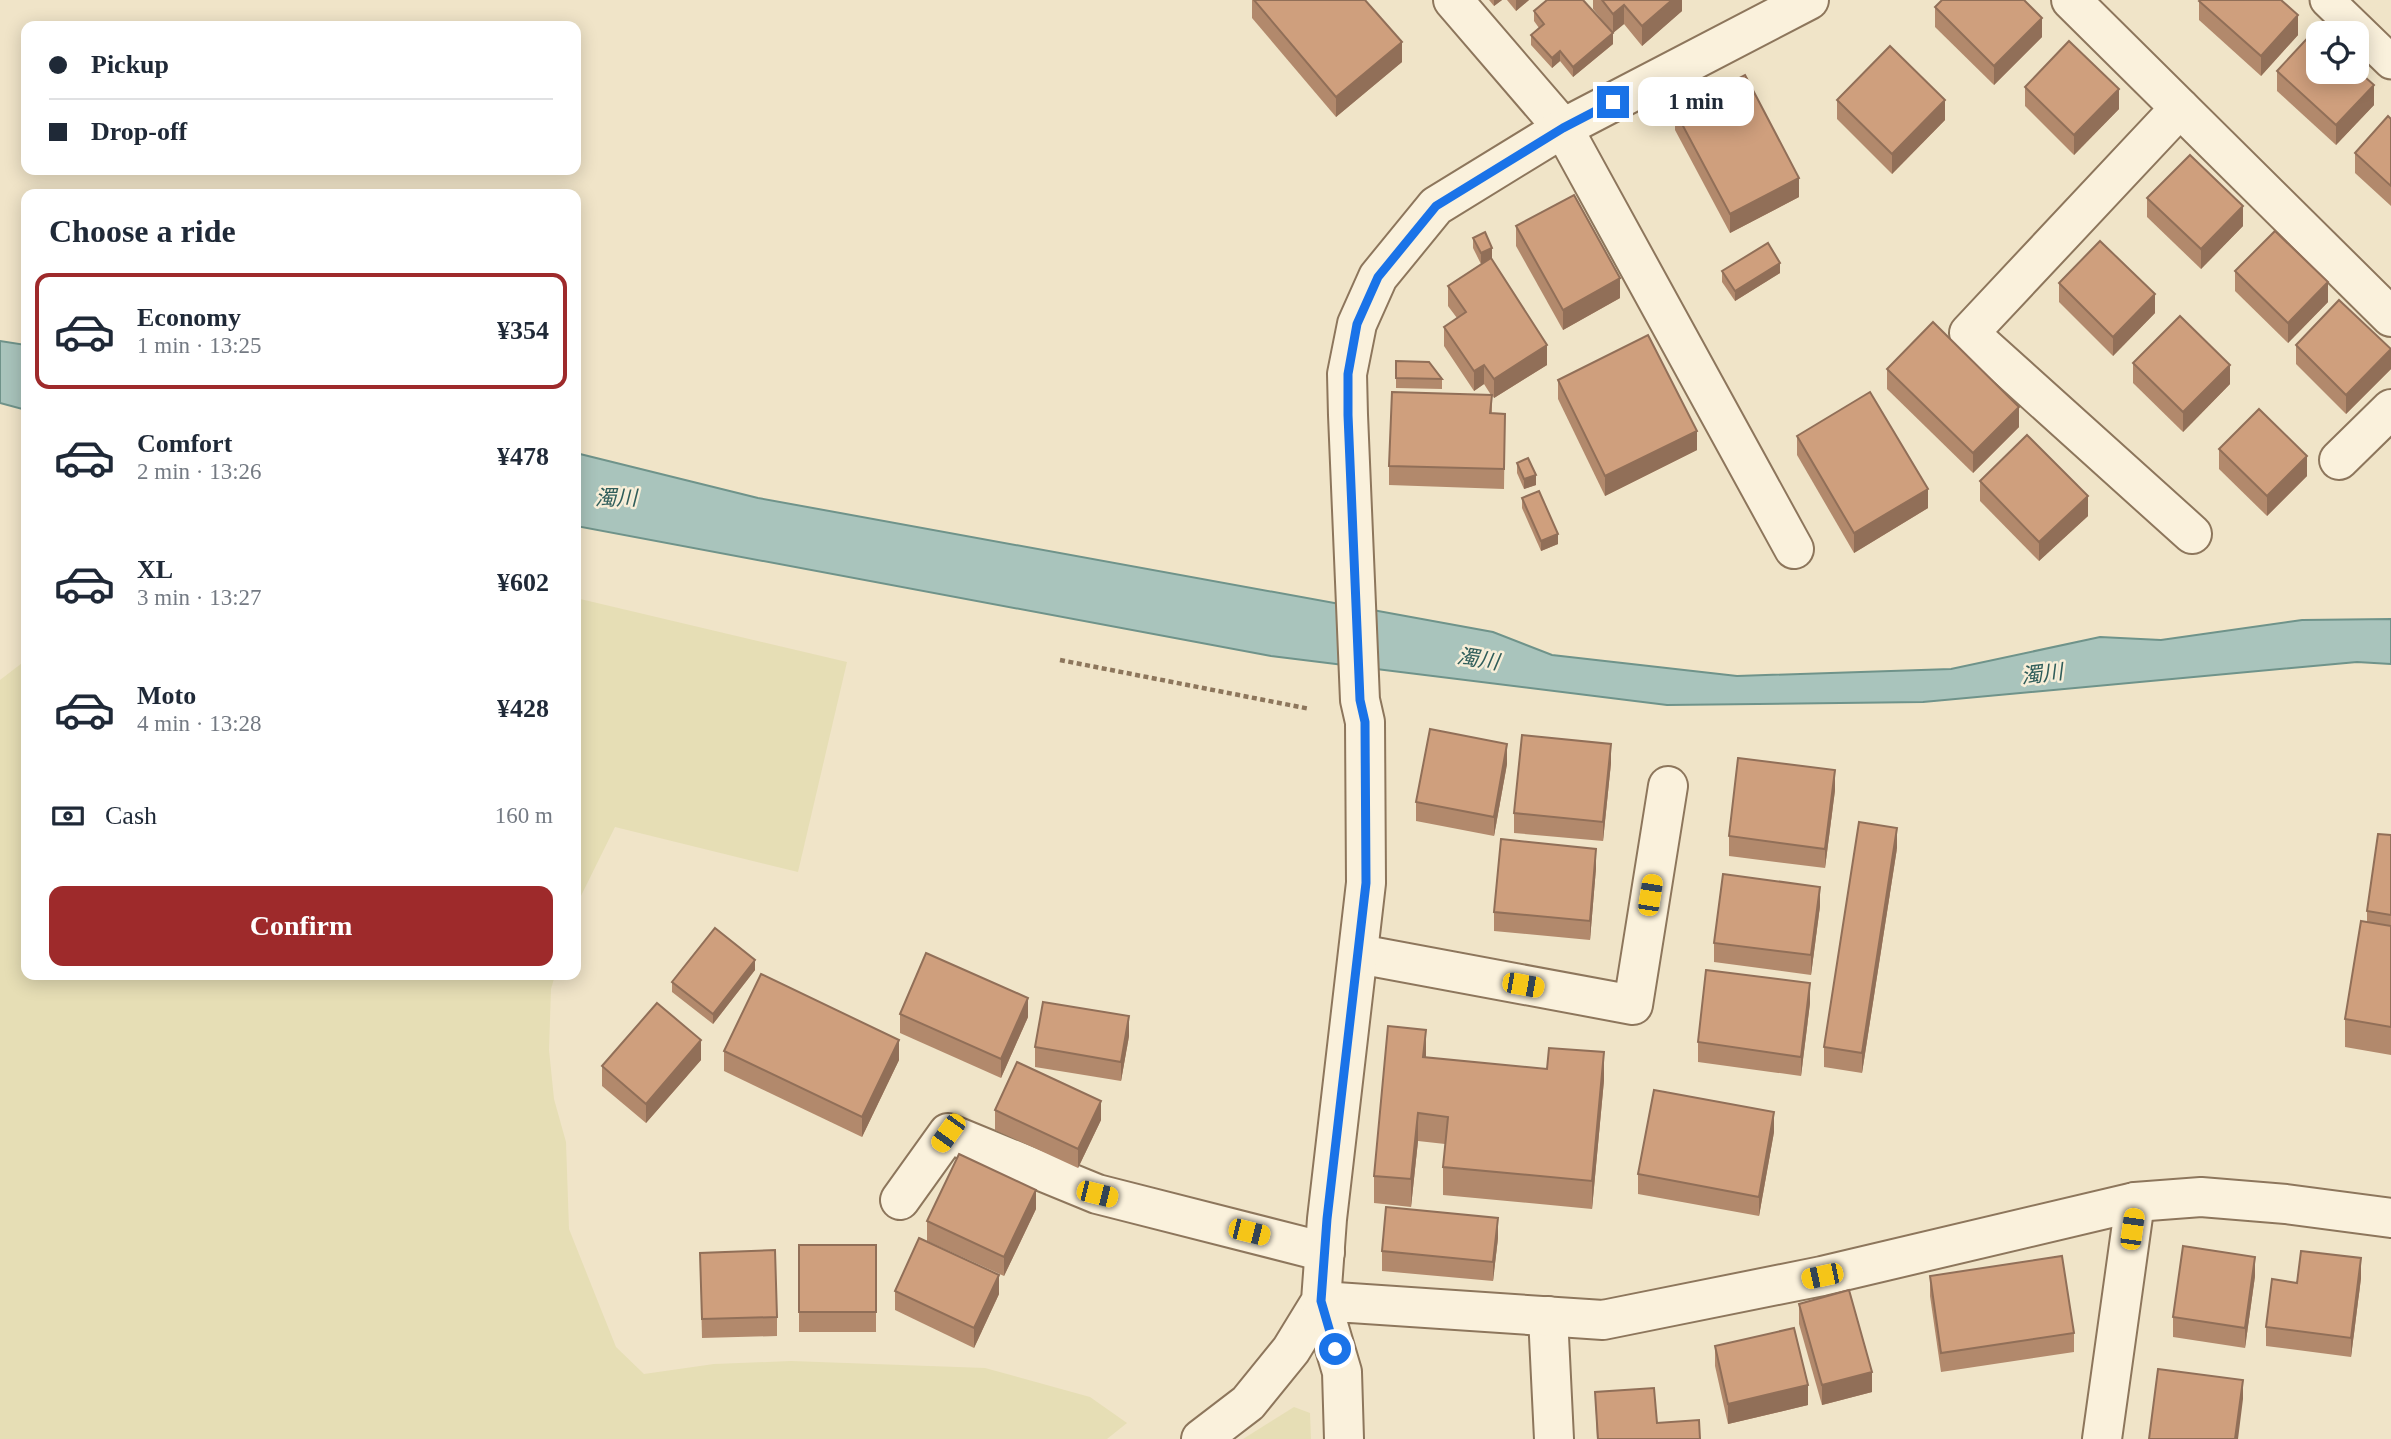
<!DOCTYPE html>
<meta charset="utf-8">
<style>
:root{--surface:#fff;--page:#f2f2f3;--text:#1f2937;--muted:#747a83;--line:#e0e1e3;--accent:#9e2a2b}
body{margin:0;font-family:"Times New Roman","Noto Sans JP",serif;background:var(--page);color:var(--text);height:100vh;display:flex;flex-direction:column;font-size:26px;white-space:nowrap}
*{box-sizing:border-box;margin:0}
p{font-size:23px;color:var(--muted)}
.icon{flex:none;width:38px;height:38px;fill:none;stroke:currentColor;stroke-width:2;stroke-linecap:round;stroke-linejoin:round}
.map{position:relative;flex:1;overflow:hidden}
.panel{position:absolute;left:21px;top:189px;width:560px;height:791px;display:flex;flex-direction:column;background:var(--surface);border-radius:14px;box-shadow:0 4px 18px #0003}
.panel>*{flex:none}
.banner{position:absolute;left:21px;top:21px;width:560px;height:154px;border-radius:14px;box-shadow:0 4px 18px #0003;display:grid;align-content:center;height:154px;padding:0 28px;background:var(--surface)}
.buttons{position:absolute;left:2306px;top:21px;display:grid;gap:14px}
.buttons a{display:grid;place-items:center;width:63px;height:63px;border-radius:14px;background:var(--surface);box-shadow:0 4px 18px #0003;font-size:35px}
.end{position:absolute;width:32px;height:32px;margin:-16px;border:9px solid #1a73e8;background:#fff;box-shadow:0 0 0 4px #fff}
.from{border-radius:50%}
.bubble{position:absolute;height:49px;border-radius:14px;background:var(--surface);box-shadow:0 4px 18px #0003;font-size:23px;font-weight:800;line-height:49px;text-align:center}
.car{position:absolute;width:21px;height:42px;margin:-21px -10px;border-radius:9px;box-shadow:0 0 5px 2px #0007;background:linear-gradient(#f5c518 24%,#345 0 40%,#f5c518 0 76%,#345 0 86%,#f5c518 0)}
.banner b{display:flex;align-items:center;gap:24px;height:66px;font-size:26px}
.banner b+b{border-top:2px solid var(--line)}
.banner i{width:18px;height:18px;background:var(--text)}
ul{padding:0;list-style:none}
li{display:flex;align-items:center;gap:21px;height:116px;margin:0 14px 10px;padding:0 14px;border:4px solid transparent;border-radius:14px}
li div{flex:1}
li b{display:block;font-size:26px}
li em{font-style:normal;font-weight:800}
li.selected{border-color:var(--accent)}
li>.icon{width:63px;height:63px;stroke-width:1.5}
h2{padding:0 28px;font-size:32px;line-height:84px}
.pay{display:flex;align-items:center;gap:18px;height:77px;padding:0 28px;font-size:26px}
.pay p{margin-inline-start:auto}
.primary-button{display:flex;gap:14px;margin-top:auto;padding:14px 28px}
.primary-button a{flex:1;height:80px;border-radius:14px;background:var(--accent);color:#fff;font-size:28px;font-weight:800;line-height:80px;text-align:center}
.map>svg:first-child{display:block}
.farmland{fill:#e6deb5}
.water{fill:#a9c4bc;stroke:#6f938a;stroke-width:2}
.lines{fill:none;stroke-linecap:round;stroke-linejoin:round}
.lane-casing{stroke:#8d765c;stroke-width:37}
.street-casing{stroke:#8d765c;stroke-width:42}
.path{stroke:#8d765c;stroke-width:4.5;stroke-dasharray:5 3.5;stroke-linecap:butt}
.lane{stroke:#faf1dc;stroke-width:33}
.street{stroke:#faf1dc;stroke-width:38}
.wall{fill:#b2896c}
.shaded-wall{fill:#916f58}
.building{fill:#cf9f7d;stroke:#916f58;stroke-width:2}
.route{stroke:#1a73e8;stroke-width:9}
.labels{text-anchor:middle;stroke-width:5;stroke-linejoin:round;paint-order:stroke}
.water-label{font-size:21px;font-style:italic;fill:#2f5d5a;stroke:#f7eed8}
</style>
<div class="map">
<svg width="2391" height="1439" viewBox="0 0 2391 1439">
<rect width="100%" height="100%" fill="#f0e4c8"/>
<!-- farmland -->
<g class="farmland">
<polygon points="576,598 847,662 798,872 615,827 576,906"/>
<polygon points="26,660 26,975 555,975 551,989 549,1050 554,1099 566,1142 569,1229 616,1347 644,1374 714,1364 791,1361 985,1368 1090,1397 1127,1423 1107,1439 0,1439 0,680"/>
<polygon points="1294,1407 1310,1413 1311,1439 1243,1439"/>
</g>
<!-- water -->
<g class="water">
<polygon points="0,341 26,345 26,410 0,403"/>
<polygon points="576,453 758,498 1493,632 1552,655 1737,676 1951,669 2100,637 2161,640 2302,620 2391,619 2391,664 2357,662 1923,702 1667,705 1271,656 576,526"/>
</g>
<g class="lines">
<!-- lane casing -->
<g class="lane-casing">
<polyline id="lane" points="2327,0 2391,62"/>
</g>
<!-- street casing -->
<g class="street-casing">
<g id="street">
<polyline points="1453,0 1563,128 1794,549"/>
<polyline points="2071,0 2391,317"/>
<polyline points="2180,108 1969,333 2192,534"/>
<polyline points="2339,460 2391,409"/>
<polyline points="1359,954 1633,1005 1668,786"/>
<polyline points="900,1200 948,1133 1097,1194 1325,1252"/>
<polyline points="1548,1316 1554,1439"/>
<polyline points="1201,1439 1248,1403 1291,1350 1321,1301 1327,1219 1366,883 1365,722 1360,700 1348,415 1347,374 1357,324 1378,277 1436,206 1563,128 1809,0"/>
<polyline points="1344,1439 1342,1372 1321,1301 1603,1320 1822,1276 2135,1202 2201,1197 2286,1204 2391,1218"/>
<polyline points="2102,1439 2135,1202"/>
</g>
</g>
<!-- path -->
<polyline class="path" points="1060,660 1310,709"/>
<!-- lane -->
<use href="#lane" class="lane"/>
<!-- street -->
<use href="#street" class="street"/>
</g>
<!-- wall -->
<g class="wall">
<polygon points="1252,0 1365,0 1402,62 1336,117 1252,18"/>
<polygon points="1489,0 1502,0 1494,6"/>
<polygon points="1507,0 1529,0 1516,11"/>
<polygon points="1593,0 1682,0 1682,11 1642,46 1624,24 1613,33 1593,9"/>
<polygon points="2199,1 2298,35 2261,76 2199,20"/>
<polygon points="1935,7 2042,37 1994,85 1935,27"/>
<polygon points="1534,11 1613,44 1573,77 1560,61 1552,68 1531,45 1531,35 1539,28 1534,21"/>
<polygon points="2277,71 2374,105 2336,145 2277,91"/>
<polygon points="2025,87 2119,109 2074,155 2025,106"/>
<polygon points="1837,100 1945,120 1892,174 1837,119"/>
<polygon points="1675,111 1799,197 1730,233 1675,130"/>
<polygon points="2391,119 2391,206 2355,173 2355,153"/>
<polygon points="2147,198 2243,226 2201,269 2147,217"/>
<polygon points="1516,226 1620,298 1563,330 1516,246"/>
<polygon points="1473,238 1492,258 1491,259 1547,365 1494,398 1492,395 1492,413 1505,414 1504,489 1389,485 1389,466 1491,395 1484,384 1474,391 1444,346 1444,327 1457,318 1448,306 1448,286 1487,261 1481,264 1473,248"/>
<polygon points="1722,271 1780,273 1735,301 1722,282"/>
<polygon points="2235,271 2328,302 2288,343 2235,291"/>
<polygon points="2059,283 2155,313 2113,356 2059,302"/>
<polygon points="2296,345 2391,369 2346,414 2296,364"/>
<polygon points="1396,361 1442,379 1442,389 1396,388"/>
<polygon points="2133,363 2230,384 2183,432 2133,383"/>
<polygon points="1887,369 2019,427 1973,473 1887,389"/>
<polygon points="1558,380 1697,450 1605,496 1558,399"/>
<polygon points="1797,436 1928,508 1854,553 1797,455"/>
<polygon points="2219,449 2307,476 2267,516 2219,469"/>
<polygon points="1517,463 1536,485 1524,489 1517,473"/>
<polygon points="1980,481 2088,516 2039,561 1980,501"/>
<polygon points="1522,498 1558,544 1541,551 1522,508"/>
<polygon points="1611,763 1603,841 1514,833 1514,813"/>
<polygon points="1507,764 1494,836 1416,821 1416,802"/>
<polygon points="1835,790 1825,868 1729,856 1729,836"/>
<polygon points="2391,835 2391,1055 2345,1047 2345,1019 2367,921 2367,911"/>
<polygon points="1897,848 1862,1073 1824,1067 1824,1047"/>
<polygon points="1596,868 1590,940 1494,931 1494,912"/>
<polygon points="1820,906 1811,975 1714,962 1714,943"/>
<polygon points="755,970 713,1024 672,992 672,982"/>
<polygon points="1810,1003 1801,1076 1698,1062 1698,1042"/>
<polygon points="900,1014 1028,1017 1001,1078 900,1033"/>
<polygon points="1129,1036 1121,1081 1035,1067 1035,1047"/>
<polygon points="724,1051 899,1060 862,1137 724,1071"/>
<polygon points="1426,1057 1604,1080 1592,1209 1443,1195 1443,1167 1445,1144 1418,1141 1411,1207 1374,1203 1374,1176"/>
<polygon points="701,1060 646,1123 602,1086 602,1066"/>
<polygon points="995,1110 1101,1120 1078,1168 995,1130"/>
<polygon points="1774,1132 1759,1216 1638,1194 1638,1174"/>
<polygon points="1036,1209 1004,1276 927,1241 927,1221"/>
<polygon points="1498,1238 1493,1281 1382,1271 1382,1251"/>
<rect x="799" y="1245" width="77" height="87"/>
<polygon points="700,1253 777,1317 777,1336 702,1338"/>
<polygon points="1930,1276 2074,1333 2074,1352 1941,1372 1930,1296"/>
<polygon points="2255,1276 2245,1348 2173,1337 2173,1317"/>
<polygon points="2361,1278 2351,1357 2266,1346 2266,1327 2297,1283"/>
<polygon points="895,1291 999,1294 974,1348 895,1310"/>
<polygon points="1799,1304 1872,1392 1822,1405 1799,1324"/>
<polygon points="1715,1346 1808,1405 1728,1424 1715,1366"/>
<polygon points="1595,1392 1657,1423 1700,1439 1597,1439"/>
</g>
<!-- shaded-wall -->
<g class="shaded-wall">
<polygon points="1494,0 1502,0 1494,6"/>
<polygon points="1516,0 1529,0 1516,11"/>
<polygon points="1672,0 1682,0 1682,11 1642,46 1642,26"/>
<polygon points="1624,5 1624,24 1613,33 1613,14"/>
<polygon points="2298,15 2298,35 2261,76 2261,56"/>
<polygon points="2042,18 2042,37 1994,85 1994,66"/>
<polygon points="1613,33 1613,44 1573,77 1573,67"/>
<polygon points="1402,42 1402,62 1336,117 1336,97"/>
<polygon points="1560,51 1560,61 1552,68 1552,58"/>
<polygon points="2374,85 2374,105 2336,145 2336,125"/>
<polygon points="2119,89 2119,109 2074,155 2074,135"/>
<polygon points="1945,100 1945,120 1892,174 1892,154"/>
<polygon points="1799,178 1799,197 1730,233 1730,214"/>
<polygon points="2243,206 2243,226 2201,269 2201,249"/>
<polygon points="1492,248 1492,258 1481,264 1481,253"/>
<polygon points="1780,263 1780,273 1735,301 1735,291"/>
<polygon points="1620,278 1620,298 1563,330 1563,310"/>
<polygon points="2328,282 2328,302 2288,343 2288,323"/>
<polygon points="2155,294 2155,313 2113,356 2113,337"/>
<polygon points="1547,345 1547,365 1494,398 1494,379"/>
<polygon points="2391,349 2391,369 2346,414 2346,395"/>
<polygon points="1484,365 1484,384 1474,391 1474,371"/>
<polygon points="2230,365 2230,384 2183,432 2183,412"/>
<polygon points="2019,407 2019,427 1973,473 1973,453"/>
<polygon points="1697,431 1697,450 1605,496 1605,476"/>
<polygon points="2307,456 2307,476 2267,516 2267,496"/>
<polygon points="1536,475 1536,485 1524,489 1524,479"/>
<polygon points="1928,489 1928,508 1854,553 1854,533"/>
<polygon points="2088,496 2088,516 2039,561 2039,542"/>
<polygon points="1558,534 1558,544 1541,551 1541,541"/>
<polygon points="1507,744 1507,764 1494,836 1494,817"/>
<polygon points="1611,744 1611,763 1603,841 1603,822"/>
<polygon points="1835,770 1835,790 1825,868 1825,849"/>
<polygon points="1897,828 1897,848 1862,1073 1862,1053"/>
<polygon points="1596,849 1596,868 1590,940 1590,921"/>
<polygon points="1820,887 1820,906 1811,975 1811,955"/>
<polygon points="755,960 755,970 713,1024 713,1014"/>
<polygon points="1810,983 1810,1003 1801,1076 1801,1057"/>
<polygon points="1028,998 1028,1017 1001,1078 1001,1059"/>
<polygon points="1129,1016 1129,1036 1121,1081 1121,1062"/>
<polygon points="1426,1030 1426,1057 1423,1057"/>
<polygon points="701,1040 701,1060 646,1123 646,1104"/>
<polygon points="899,1040 899,1060 862,1137 862,1117"/>
<polygon points="1604,1052 1604,1080 1592,1209 1592,1181"/>
<polygon points="1101,1101 1101,1120 1078,1168 1078,1149"/>
<polygon points="1774,1112 1774,1132 1759,1216 1759,1197"/>
<polygon points="1418,1113 1418,1141 1411,1207 1411,1179"/>
<polygon points="1036,1190 1036,1209 1004,1276 1004,1257"/>
<polygon points="1498,1218 1498,1238 1493,1281 1493,1262"/>
<polygon points="2255,1257 2255,1276 2245,1348 2245,1328"/>
<polygon points="2361,1258 2361,1278 2351,1357 2351,1338"/>
<polygon points="999,1275 999,1294 974,1348 974,1328"/>
<polygon points="1872,1372 1872,1392 1822,1405 1822,1385"/>
<polygon points="2243,1380 2243,1399 2238,1439 2235,1439"/>
<polygon points="1808,1385 1808,1405 1728,1424 1728,1404"/>
</g>
<!-- building -->
<g class="building">
<polygon points="1254,0 1365,0 1402,42 1336,97"/>
<polygon points="1547,0 1583,0 1613,33 1573,67 1560,51 1552,58 1531,35 1544,24 1534,11"/>
<polygon points="1602,0 1672,0 1642,26 1624,5 1613,14"/>
<polygon points="1942,0 2024,0 2042,18 1994,66 1935,7"/>
<polygon points="2200,0 2281,0 2298,15 2261,56 2199,1"/>
<polygon points="2314,31 2319,35 2319,72 2357,72 2357,70 2374,85 2336,125 2277,71"/>
<polygon points="2069,41 2119,89 2074,135 2025,87"/>
<polygon points="1890,46 1945,100 1892,154 1837,100"/>
<polygon points="1745,75 1799,178 1730,214 1675,111"/>
<polygon points="2388,116 2391,119 2391,186 2355,153"/>
<polygon points="2190,155 2243,206 2201,249 2147,198"/>
<polygon points="1574,195 1620,278 1563,310 1516,226"/>
<polygon points="2275,231 2328,282 2288,323 2235,271"/>
<polygon points="1485,232 1492,248 1481,253 1473,238"/>
<polygon points="2100,241 2155,294 2113,337 2059,283"/>
<polygon points="1768,243 1780,263 1735,291 1722,271"/>
<polygon points="1491,258 1547,345 1494,379 1484,365 1474,371 1444,327 1466,312 1448,286"/>
<polygon points="2339,300 2391,349 2346,395 2296,345"/>
<polygon points="2180,316 2230,365 2183,412 2133,363"/>
<polygon points="1933,322 2019,407 1973,453 1887,369"/>
<polygon points="1648,335 1697,431 1605,476 1558,380"/>
<polygon points="1396,361 1429,362 1442,379 1396,378"/>
<polygon points="1392,392 1492,395 1490,413 1505,414 1504,469 1389,466"/>
<polygon points="1870,392 1928,489 1854,533 1797,436"/>
<polygon points="2259,409 2307,456 2267,496 2219,449"/>
<polygon points="2027,435 2088,496 2039,542 1980,481"/>
<polygon points="1528,458 1536,475 1524,479 1517,463"/>
<polygon points="1539,491 1558,534 1541,541 1522,498"/>
<polygon points="1430,729 1507,744 1494,817 1416,802"/>
<polygon points="1522,735 1611,744 1603,822 1514,813"/>
<polygon points="1738,758 1835,770 1825,849 1729,836"/>
<polygon points="1859,822 1897,828 1862,1053 1824,1047"/>
<polygon points="2378,834 2391,835 2391,915 2367,911"/>
<polygon points="1501,839 1596,849 1590,921 1494,912"/>
<polygon points="1723,874 1820,887 1811,955 1714,943"/>
<polygon points="2361,921 2391,926 2391,1027 2345,1019"/>
<polygon points="715,928 755,960 713,1014 672,982"/>
<polygon points="926,953 1028,998 1001,1059 900,1014"/>
<polygon points="1706,970 1810,983 1801,1057 1698,1042"/>
<polygon points="761,974 899,1040 862,1117 724,1051"/>
<polygon points="1043,1002 1129,1016 1121,1062 1035,1047"/>
<polygon points="657,1003 701,1040 646,1104 602,1066"/>
<polygon points="1388,1026 1426,1030 1423,1057 1547,1069 1549,1048 1604,1052 1592,1181 1443,1167 1448,1117 1418,1113 1411,1179 1374,1176"/>
<polygon points="1017,1062 1101,1101 1078,1149 995,1110"/>
<polygon points="1654,1090 1774,1112 1759,1197 1638,1174"/>
<polygon points="959,1154 1036,1190 1004,1257 927,1221"/>
<polygon points="1386,1207 1498,1218 1493,1262 1382,1251"/>
<polygon points="919,1238 999,1275 974,1328 895,1291"/>
<rect x="799" y="1245" width="77" height="67"/>
<polygon points="2183,1246 2255,1257 2245,1328 2173,1317"/>
<polygon points="775,1250 777,1317 702,1319 700,1253"/>
<polygon points="2301,1251 2361,1258 2351,1338 2266,1327 2272,1279 2297,1283"/>
<polygon points="2062,1256 2074,1333 1941,1353 1930,1276"/>
<polygon points="1849,1290 1872,1372 1822,1385 1799,1304"/>
<polygon points="1794,1328 1808,1385 1728,1404 1715,1346"/>
<polygon points="2158,1369 2243,1380 2235,1439 2149,1439"/>
<polygon points="1654,1388 1657,1423 1699,1420 1700,1439 1598,1439 1595,1392"/>
</g>
<g class="lines">
<!-- route -->
<polyline class="route" points="1335,1349 1321,1301 1327,1219 1366,883 1365,722 1360,700 1348,415 1348,374 1357,324 1378,277 1436,206 1563,128 1613,102"/>
</g>
<g class="labels">
<!-- water labels -->
<g class="water-label">
<text x="616" y="505">濁川</text>
<text transform="translate(1478 659) rotate(9)" y="7">濁川</text>
<text transform="translate(2042 674) rotate(-7)" y="7">濁川</text>
</g>
</g>
</svg>
<div class="buttons">
<a><svg class="icon" aria-label="locate" viewBox="0 0 24 24"><circle cx="12" cy="12" r="6"/><path d="M12 2v4M12 18v4M2 12h4M18 12h4"/></svg></a>
</div>
<i class="end from" style="left:1335px;top:1349px"></i>
<i class="end" style="left:1613px;top:102px"></i>
<div class="bubble" style="left:1638px;top:77px;width:116px">1 min</div>
<i class="car" style="left:1650px;top:895px;rotate:9deg"></i>
<i class="car" style="left:1523px;top:985px;rotate:100deg"></i>
<i class="car" style="left:948px;top:1133px;rotate:216deg"></i>
<i class="car" style="left:1097px;top:1194px;rotate:104deg"></i>
<i class="car" style="left:2132px;top:1229px;rotate:8deg"></i>
<i class="car" style="left:1249px;top:1232px;rotate:104deg"></i>
<i class="car" style="left:1822px;top:1276px;rotate:258deg"></i>
<div class="banner">
<b><i class="from"></i>Pickup</b>
<b><i></i>Drop-off</b>
</div>
<section class="panel">
<h2>Choose a ride</h2>
<ul>
<li class="selected"><svg class="icon" aria-label="car" viewBox="0 0 24 24"><path d="M5 17H2v-5l4-1 3-4h7l3 4 3 1v5h-3M9 17h6M6 11h13"/><circle cx="7" cy="17" r="2"/><circle cx="17" cy="17" r="2"/></svg><div><b>Economy</b><p>1 min · 13:25</p></div><em>¥354</em></li>
<li><svg class="icon" aria-label="car" viewBox="0 0 24 24"><path d="M5 17H2v-5l4-1 3-4h7l3 4 3 1v5h-3M9 17h6M6 11h13"/><circle cx="7" cy="17" r="2"/><circle cx="17" cy="17" r="2"/></svg><div><b>Comfort</b><p>2 min · 13:26</p></div><em>¥478</em></li>
<li><svg class="icon" aria-label="car" viewBox="0 0 24 24"><path d="M5 17H2v-5l4-1 3-4h7l3 4 3 1v5h-3M9 17h6M6 11h13"/><circle cx="7" cy="17" r="2"/><circle cx="17" cy="17" r="2"/></svg><div><b>XL</b><p>3 min · 13:27</p></div><em>¥602</em></li>
<li><svg class="icon" aria-label="car" viewBox="0 0 24 24"><path d="M5 17H2v-5l4-1 3-4h7l3 4 3 1v5h-3M9 17h6M6 11h13"/><circle cx="7" cy="17" r="2"/><circle cx="17" cy="17" r="2"/></svg><div><b>Moto</b><p>4 min · 13:28</p></div><em>¥428</em></li>
</ul>
<div class="pay"><svg class="icon" aria-label="cash" viewBox="0 0 24 24"><path d="M3 7h18v10H3z"/><circle cx="12" cy="12" r="2"/></svg>Cash<p>160 m</p></div>
<div class="primary-button"><a>Confirm</a></div>
</section>
</div>
